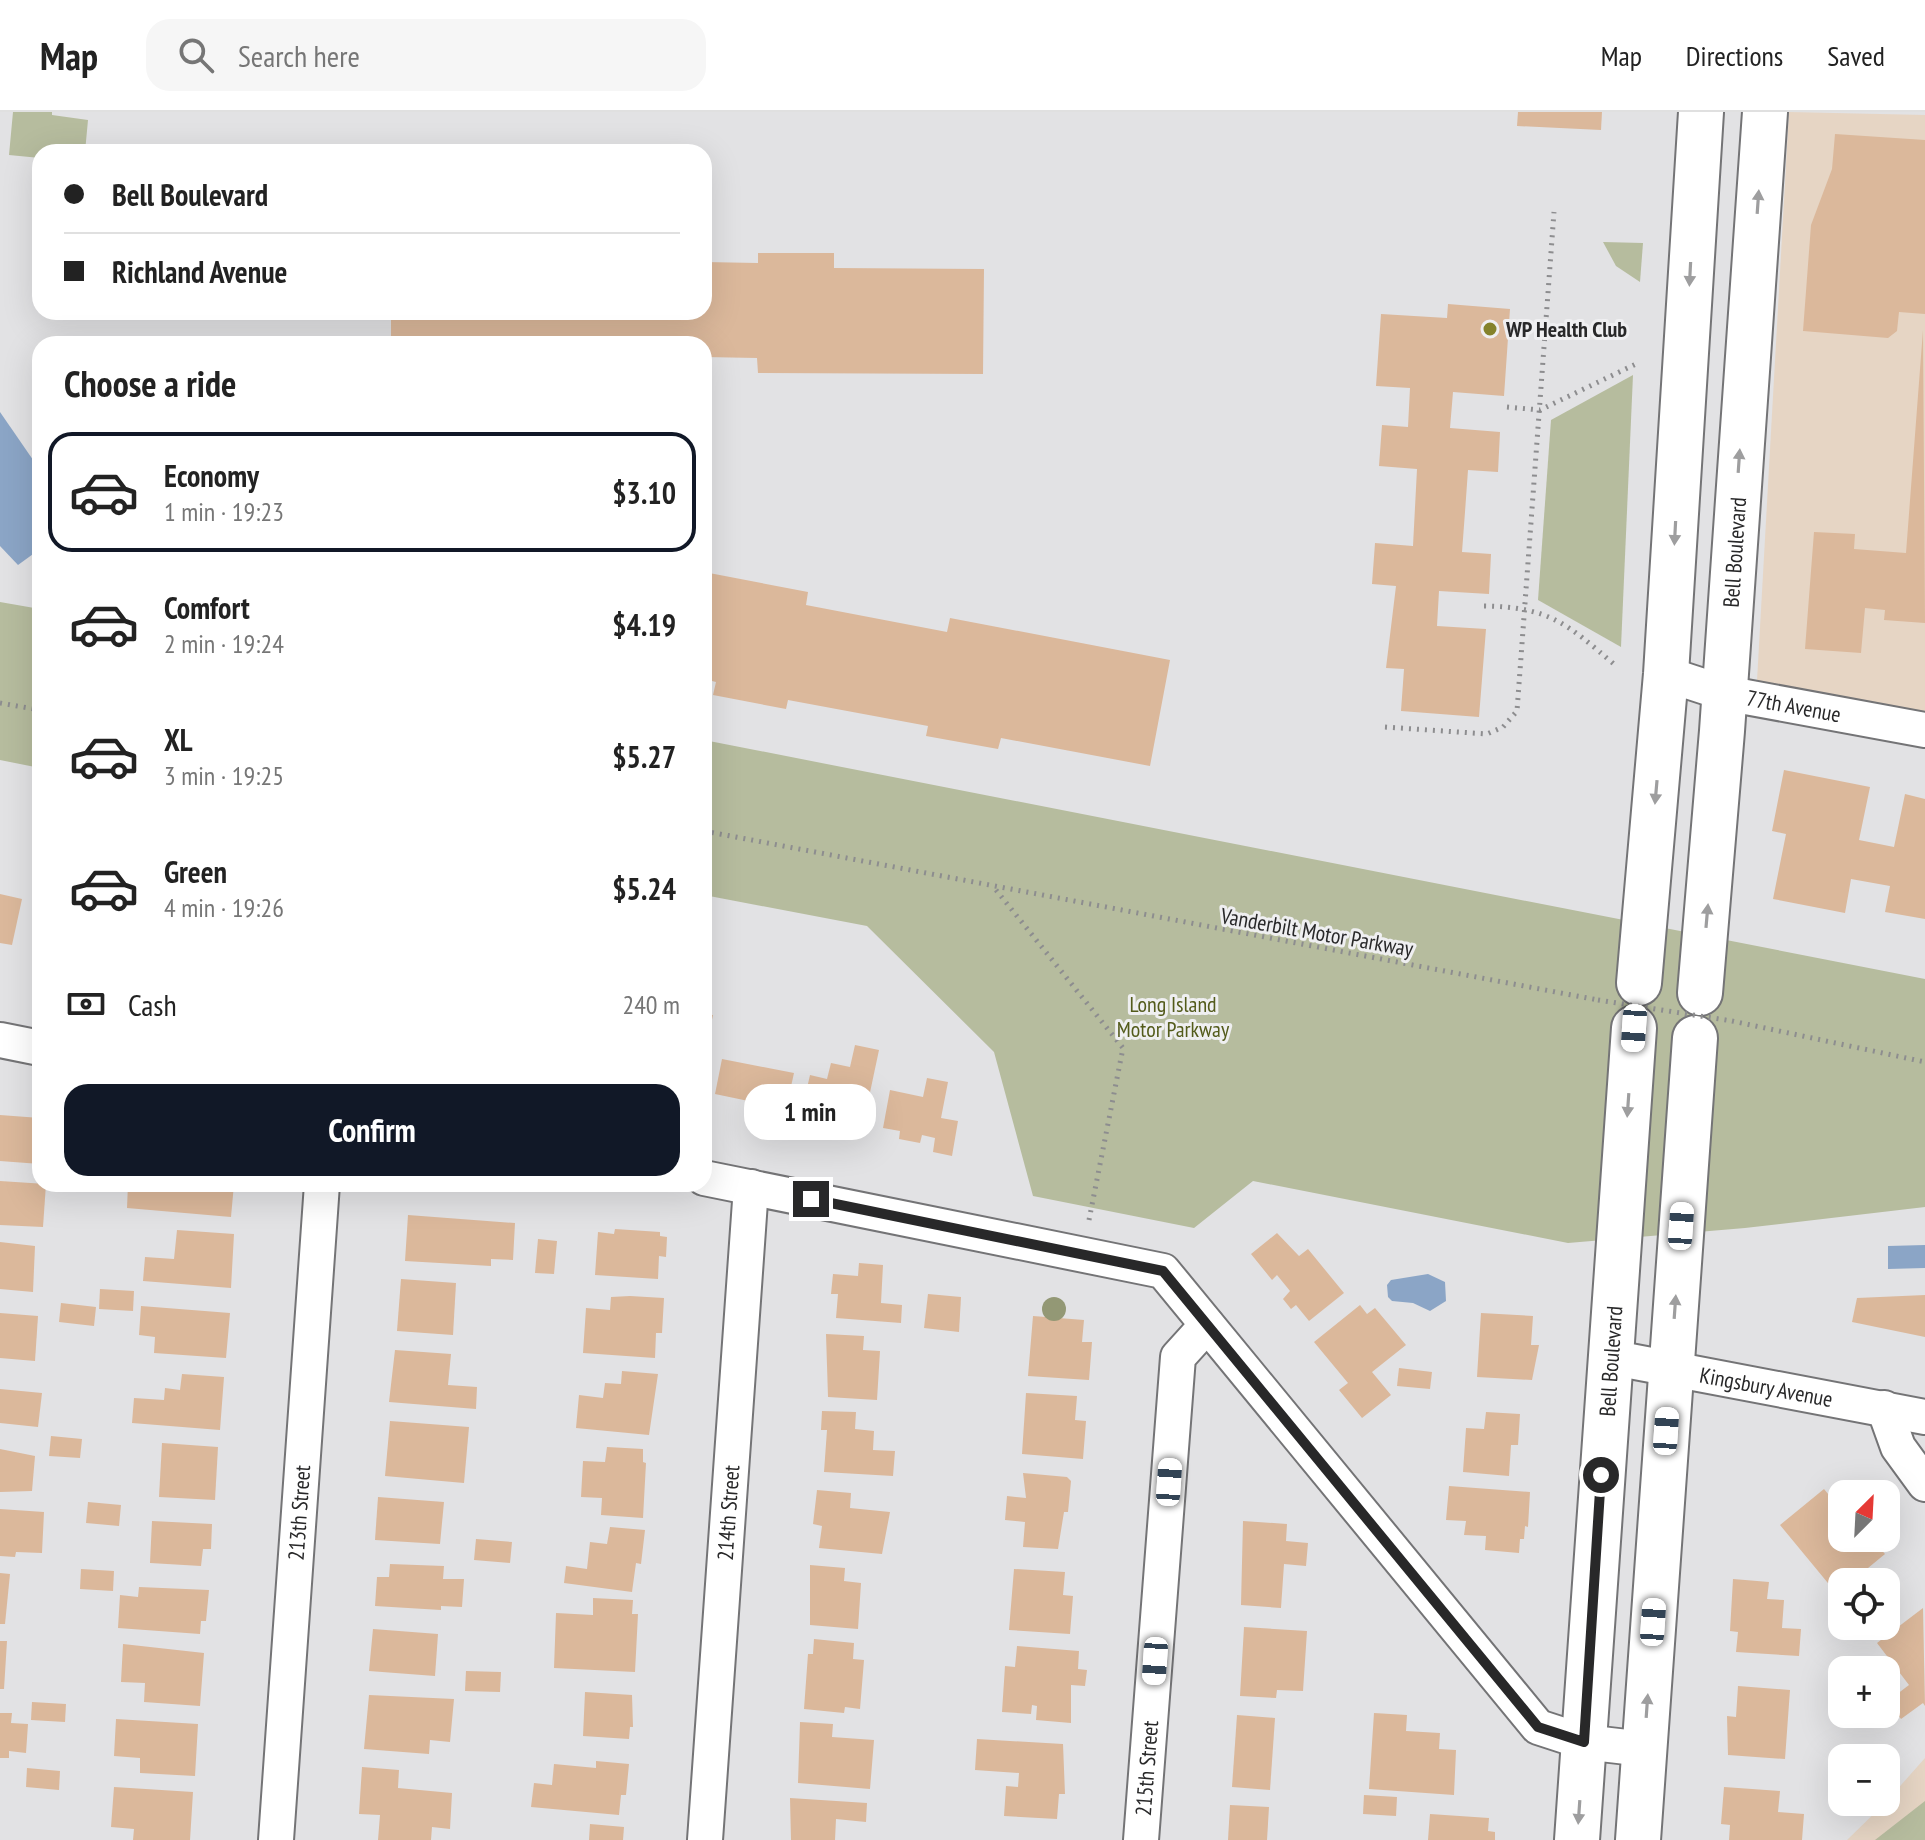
<!DOCTYPE html>
<meta charset="utf-8">
<style>
:root{--surface:#fff;--page:#f6f6f6;--text:#222;--muted:#767676;--line:#e0e0e0;--accent:#111827}
body{margin:0;font-family:"PT Sans Narrow",sans-serif;background:var(--page);color:var(--text);height:100vh;display:flex;flex-direction:column;font-size:30px;white-space:nowrap}
*{box-sizing:border-box;margin:0}
p{font-size:26px;color:var(--muted)}
.icon{flex:none;width:44px;height:44px;fill:none;stroke:currentColor;stroke-width:2;stroke-linecap:round;stroke-linejoin:round}
.map{position:relative;flex:1;overflow:hidden}
.details{position:absolute;left:32px;top:224px;width:680px;height:856px;display:flex;flex-direction:column;background:var(--surface);border-radius:24px;box-shadow:0 8px 32px #0002}
.details>*{flex:none}
.hud{position:absolute;left:32px;top:32px;width:680px;height:176px;border-radius:24px;box-shadow:0 8px 32px #0002;display:grid;align-content:center;height:176px;padding:0 32px;background:var(--surface)}
.needle{width:52px;rotate:24deg}
.tools{position:absolute;left:1828px;top:1368px;display:grid;gap:16px}
.tools a{display:grid;place-items:center;width:72px;height:72px;border-radius:16px;background:var(--surface);box-shadow:0 8px 32px #0002;font-size:40px}
.end{position:absolute;width:36px;height:36px;margin:-18px;border:10px solid #282829;background:#fff;box-shadow:0 0 0 4px #fff}
.from{border-radius:50%}
.bubble{position:absolute;height:56px;border-radius:24px;background:var(--surface);box-shadow:0 8px 32px #0002;font-size:26px;font-weight:700;line-height:56px;text-align:center}
.car{position:absolute;width:24px;height:48px;margin:-24px -12px;border-radius:10px;box-shadow:0 0 6px 2px #0007;background:linear-gradient(#fff 24%,#345 0 40%,#fff 0 76%,#345 0 86%,#fff 0)}
.hud b{display:flex;align-items:center;gap:28px;height:76px;font-size:30px}
.hud b+b{border-top:2px solid var(--line)}
.hud i{width:20px;height:20px;background:var(--text)}
ul{padding:0;list-style:none}
li{display:flex;align-items:center;gap:24px;height:120px;margin:0 16px 12px;padding:0 16px;border:4px solid transparent;border-radius:24px}
li div{flex:1}
li b{display:block;font-size:30px}
li em{font-style:normal;font-weight:700}
li.selected{border-color:var(--accent)}
li>.icon{width:72px;height:72px;stroke-width:1.5}
h2{padding:0 32px;font-size:36px;line-height:96px}
.pay{display:flex;align-items:center;gap:20px;height:88px;padding:0 32px;font-size:30px}
.pay p{margin-inline-start:auto}
.action{display:flex;gap:16px;margin-top:auto;padding:16px 32px}
.action a{flex:1;height:92px;border-radius:24px;background:var(--accent);color:#fff;font-size:32px;font-weight:700;line-height:92px;text-align:center}
header{display:flex;align-items:center;gap:48px;box-sizing:border-box;height:112px;padding:0 40px;background:var(--surface);border-bottom:2px solid var(--line)}
header strong{font-size:38px}
nav{display:flex;gap:44px;margin-inline-start:auto;font-size:28px}
.search{width:560px;height:72px;background:var(--page);display:flex;align-items:center;gap:20px;box-sizing:border-box;padding:0 28px;border-radius:24px;color:var(--muted);font-size:30px}
.map>svg:first-child{display:block}
.education{fill:#e6d5c4}
.green{fill:#b6bc9e}
.water{fill:#8ba5c6}
.building{fill:#dbb89b}
.lines{fill:none;stroke-linecap:round;stroke-linejoin:round}
.street-casing{stroke:#747476;stroke-width:38}
.secondary-casing{stroke:#747476;stroke-width:48}
.path{stroke:#8d8d8f;stroke-width:5;stroke-dasharray:2 6;stroke-linecap:butt}
.street{stroke:#fff;stroke-width:34}
.secondary{stroke:#fff;stroke-width:44}
.path-bridge{stroke:#8d8d8f;stroke-width:5;stroke-dasharray:2 6;stroke-linecap:butt}
.tree{fill:#939875}
.oneway{fill:#9e9e9f}
.route{stroke:#282829;stroke-width:10}
.poi-dot{fill:#84822b;stroke:#efeff1;stroke-width:3}
.labels{text-anchor:middle;stroke-width:6;stroke-linejoin:round;paint-order:stroke}
.poi-label{font-size:22px;font-weight:bold;fill:#282829;stroke:#efeff1;text-anchor:start}
.street-label{font-size:22px;fill:#282829;stroke:#efeff1}
.park-label{font-size:22px;fill:#535b1b;stroke:#efeff1}
</style>
<header>
<strong>Map</strong>
<div class="search"><svg class="icon" aria-label="search" viewBox="0 0 24 24"><circle cx="10" cy="10" r="6"/><path d="M15 15l6 6"/></svg>Search here</div>
<nav><a>Map</a><a>Directions</a><a>Saved</a></nav>
</header>
<div class="map">
<svg width="1925" height="1728" viewBox="0 0 1925 1728">
<rect width="100%" height="100%" fill="#e2e2e4"/>
<!-- education -->
<g class="education">
<polygon points="1789,0 1925,3 1925,600 1757,569"/>
<polygon points="1925,1646 1925,1728 1847,1728 1886,1690"/>
</g>
<!-- green -->
<g class="green">
<polygon points="13,0 52,0 52,3 88,8 85,40 40,40 40,46 9,43"/>
<polygon points="1603,130 1643,131 1640,170 1616,154"/>
<polygon points="1633,263 1621,535 1538,488 1551,308"/>
<polygon points="0,490 40,497 40,656 0,648"/>
<polygon points="704,628 1925,867 1925,1095 1745,1116 1568,1131 1253,1069 1194,1116 1033,1084 994,940 867,814 704,783"/>
<polygon points="1925,1689 1925,1728 1875,1728"/>
</g>
<!-- water -->
<g class="water">
<polygon points="0,300 40,358 40,437 18,453 0,434"/>
<polygon points="1925,1133 1925,1156 1888,1157 1888,1134"/>
<polygon points="1428,1162 1445,1170 1446,1189 1430,1199 1413,1191 1392,1189 1388,1185 1387,1173 1391,1168"/>
</g>
<!-- building -->
<g class="building">
<polygon points="1518,0 1602,0 1601,18 1517,14"/>
<polygon points="1835,22 1925,28 1925,202 1899,200 1897,219 1888,226 1803,219 1811,113 1832,57"/>
<polygon points="758,141 834,141 834,156 984,157 983,262 758,261 757,246 704,245 704,232 391,232 391,200 704,200 704,150 758,151"/>
<polygon points="1448,192 1510,197 1504,284 1453,280 1450,316 1500,320 1498,360 1468,358 1465,400 1462,440 1491,442 1489,482 1439,479 1437,514 1486,517 1479,605 1401,599 1404,557 1386,556 1396,474 1372,472 1375,431 1413,434 1417,357 1379,354 1382,313 1408,315 1410,276 1376,274 1381,202 1447,206"/>
<polygon points="1923,218 1925,511 1884,508 1885,498 1865,496 1861,541 1805,537 1814,420 1855,422 1854,437 1906,441"/>
<polygon points="704,460 808,480 806,493 947,520 950,506 1170,548 1150,654 1001,626 998,637 926,624 928,614 788,588 786,597 713,583 716,570 704,567"/>
<polygon points="1784,658 1870,675 1859,728 1894,735 1905,682 1925,687 1925,807 1885,800 1890,774 1851,767 1845,801 1773,787 1786,722 1772,719"/>
<polygon points="0,782 22,787 12,833 0,831"/>
<polygon points="38,815 40,815 40,847 33,846"/>
<polygon points="704,902 713,903 705,940 704,940"/>
<polygon points="855,933 879,938 865,1004 837,998 836,1005 802,998 810,963 827,967 831,951 850,955"/>
<polygon points="722,947 794,961 786,997 715,982"/>
<polygon points="927,966 948,970 941,1006 958,1009 952,1044 933,1040 935,1026 922,1023 920,1031 899,1027 900,1019 883,1016 890,978 923,985"/>
<polygon points="0,1003 40,1006 40,1052 0,1049"/>
<polygon points="0,1069 46,1072 43,1115 0,1113"/>
<polygon points="128,1072 234,1072 231,1105 127,1096"/>
<polygon points="408,1103 515,1111 513,1148 491,1147 491,1154 405,1149"/>
<polygon points="615,1117 660,1120 660,1124 667,1125 666,1145 659,1144 658,1167 595,1163 598,1120 614,1122"/>
<polygon points="177,1118 234,1122 231,1176 143,1169 145,1145 174,1147"/>
<polygon points="1277,1121 1299,1144 1308,1137 1344,1181 1309,1209 1296,1193 1291,1197 1283,1187 1290,1179 1277,1163 1272,1168 1251,1142"/>
<polygon points="538,1127 557,1129 554,1162 535,1161"/>
<polygon points="0,1130 35,1134 33,1180 0,1177"/>
<polygon points="859,1151 883,1153 881,1191 902,1193 901,1211 836,1206 838,1182 831,1182 833,1162 858,1164"/>
<polygon points="401,1167 456,1171 453,1223 397,1219"/>
<polygon points="100,1177 134,1179 133,1199 99,1197"/>
<polygon points="928,1182 961,1185 959,1220 924,1216"/>
<polygon points="1925,1183 1925,1225 1852,1210 1857,1186"/>
<polygon points="630,1184 664,1186 662,1221 656,1221 655,1246 583,1241 586,1196 610,1198 611,1185"/>
<polygon points="61,1191 96,1195 94,1214 59,1210"/>
<polygon points="1360,1193 1367,1202 1375,1196 1406,1233 1372,1260 1391,1283 1362,1306 1339,1278 1348,1271 1314,1230"/>
<polygon points="141,1194 230,1201 226,1246 154,1241 155,1225 139,1223"/>
<polygon points="0,1201 38,1204 35,1249 0,1246"/>
<polygon points="1481,1201 1533,1204 1531,1233 1539,1233 1532,1268 1477,1265"/>
<polygon points="1033,1204 1084,1208 1082,1230 1092,1230 1089,1268 1028,1264"/>
<polygon points="826,1222 864,1224 863,1238 880,1239 877,1288 828,1285"/>
<polygon points="395,1238 451,1242 448,1273 477,1275 476,1297 389,1290"/>
<polygon points="1399,1256 1432,1260 1430,1277 1397,1274"/>
<polygon points="622,1259 658,1262 649,1323 576,1316 579,1283 603,1286 605,1271 621,1272"/>
<polygon points="182,1262 224,1265 220,1318 132,1311 134,1286 164,1288 165,1276 180,1278"/>
<polygon points="0,1277 42,1281 38,1315 0,1311"/>
<polygon points="1026,1281 1077,1284 1075,1308 1086,1309 1083,1347 1022,1342"/>
<polygon points="822,1299 856,1300 855,1317 874,1319 873,1338 895,1339 893,1364 824,1360 827,1318 821,1318"/>
<polygon points="1486,1300 1520,1302 1518,1333 1511,1333 1509,1364 1463,1360 1466,1316 1484,1317"/>
<polygon points="390,1309 469,1315 464,1371 385,1364"/>
<polygon points="51,1324 82,1327 80,1346 49,1344"/>
<polygon points="162,1331 218,1335 215,1388 159,1385"/>
<polygon points="607,1335 643,1337 643,1350 646,1351 643,1406 601,1403 602,1386 581,1385 583,1349 605,1350"/>
<polygon points="0,1337 35,1344 32,1379 0,1380"/>
<polygon points="1023,1361 1067,1365 1071,1369 1068,1400 1064,1400 1058,1437 1023,1435 1025,1410 1005,1408 1007,1384 1026,1386"/>
<polygon points="1449,1374 1530,1380 1528,1415 1525,1414 1524,1427 1520,1427 1519,1441 1485,1438 1486,1424 1464,1423 1466,1409 1446,1408"/>
<polygon points="1824,1377 1842,1399 1842,1426 1871,1426 1885,1442 1851,1470 1842,1470 1842,1478 1837,1482 1780,1413"/>
<polygon points="817,1378 851,1381 850,1396 890,1400 882,1442 819,1436 822,1414 813,1412"/>
<polygon points="378,1385 444,1390 440,1432 375,1428"/>
<polygon points="88,1390 121,1393 119,1414 86,1411"/>
<polygon points="0,1397 44,1400 42,1441 16,1440 15,1445 0,1444"/>
<polygon points="152,1409 212,1412 211,1437 203,1437 201,1454 150,1451"/>
<polygon points="1243,1409 1287,1412 1286,1429 1308,1431 1306,1454 1284,1452 1281,1496 1241,1493"/>
<polygon points="610,1415 645,1418 641,1452 636,1451 632,1480 564,1471 566,1454 587,1457 590,1430 607,1432"/>
<polygon points="476,1427 512,1430 510,1451 474,1448"/>
<polygon points="390,1452 444,1454 443,1467 464,1467 462,1495 441,1494 441,1498 375,1494 377,1465 389,1465"/>
<polygon points="810,1453 845,1456 844,1469 861,1471 858,1517 810,1513"/>
<polygon points="81,1457 114,1459 113,1479 80,1477"/>
<polygon points="1014,1457 1065,1460 1063,1483 1073,1484 1070,1522 1009,1518"/>
<polygon points="0,1461 10,1462 5,1512 0,1512"/>
<polygon points="1733,1467 1769,1470 1767,1487 1784,1488 1782,1516 1801,1517 1799,1544 1736,1540 1738,1520 1730,1519"/>
<polygon points="139,1475 209,1478 206,1509 201,1509 200,1522 118,1516 120,1483 138,1485"/>
<polygon points="593,1486 633,1488 632,1502 638,1502 635,1560 554,1556 556,1501 593,1503"/>
<polygon points="1923,1496 1925,1594 1923,1591 1901,1607 1888,1589 1909,1573 1877,1531"/>
<polygon points="1244,1515 1307,1519 1303,1579 1277,1578 1276,1586 1240,1584"/>
<polygon points="373,1517 438,1522 435,1564 369,1559"/>
<polygon points="814,1527 854,1531 853,1547 864,1548 860,1597 845,1595 844,1601 804,1597 808,1542 813,1542"/>
<polygon points="0,1529 7,1529 4,1577 0,1577"/>
<polygon points="123,1532 204,1541 200,1594 144,1590 145,1571 121,1570"/>
<polygon points="1017,1534 1079,1539 1078,1557 1087,1558 1085,1574 1071,1573 1071,1611 1036,1608 1037,1594 1032,1593 1031,1602 1002,1600 1005,1554 1015,1555"/>
<polygon points="466,1559 501,1560 500,1580 465,1579"/>
<polygon points="1738,1574 1790,1578 1785,1647 1728,1643 1727,1604 1736,1605"/>
<polygon points="585,1580 632,1583 633,1615 630,1615 629,1627 583,1624"/>
<polygon points="369,1583 454,1587 450,1630 430,1628 429,1642 364,1637"/>
<polygon points="32,1590 66,1592 65,1610 31,1608"/>
<polygon points="0,1601 12,1601 11,1611 28,1612 26,1641 9,1639 9,1646 0,1646"/>
<polygon points="1374,1601 1407,1603 1406,1619 1440,1621 1439,1637 1456,1638 1454,1683 1369,1677"/>
<polygon points="1237,1603 1275,1606 1270,1678 1232,1675"/>
<polygon points="116,1607 198,1612 195,1664 140,1661 140,1646 114,1644"/>
<polygon points="800,1610 833,1612 832,1625 874,1628 870,1677 798,1671"/>
<polygon points="977,1627 1063,1632 1065,1682 1059,1682 1057,1707 1004,1704 1006,1674 1018,1675 1019,1661 975,1658"/>
<polygon points="596,1649 629,1652 626,1683 621,1683 619,1703 531,1695 534,1671 552,1673 554,1652 596,1656"/>
<polygon points="362,1655 399,1658 398,1676 452,1681 450,1717 432,1715 431,1728 378,1728 380,1703 359,1702"/>
<polygon points="27,1656 60,1659 59,1678 26,1675"/>
<polygon points="114,1675 193,1680 190,1728 133,1728 134,1717 111,1715"/>
<polygon points="1724,1675 1780,1679 1778,1700 1804,1702 1802,1728 1729,1728 1730,1713 1721,1712"/>
<polygon points="1364,1683 1397,1685 1396,1704 1363,1702"/>
<polygon points="790,1686 867,1691 866,1710 836,1707 835,1728 791,1728"/>
<polygon points="1230,1693 1269,1695 1267,1728 1228,1728"/>
<polygon points="1430,1702 1489,1706 1488,1719 1495,1720 1495,1728 1428,1728"/>
<polygon points="590,1712 624,1715 623,1728 589,1728"/>
</g>
<g class="lines">
<!-- street casing -->
<g class="street-casing">
<g id="street">
<path id="s1" d="M1666,562L1724,581L1925,618"/>
<polyline points="0,928 40,936"/>
<polyline points="704,1066 1163,1159 1538,1615 1584,1630 1644,1637"/>
<path id="s2" d="M1609,1245L1925,1305"/>
<polyline points="1884,1296 1898,1335 1925,1372"/>
<path id="s3" d="M276,1728L322,1072"/>
<path id="s4" d="M705,1728L751,1075"/>
<path id="s5" d="M1141,1728L1178,1245L1207,1213"/>
</g>
</g>
<!-- secondary casing -->
<g class="secondary-casing">
<g id="secondary">
<polyline points="1639,871 1666,562 1701,0"/>
<path id="s6" d="M1700,881L1722,619L1765,0"/>
<path id="s7" d="M1577,1728L1634,916"/>
<polyline points="1638,1728 1695,926"/>
</g>
</g>
<!-- path -->
<g class="path">
<polyline points="1507,295 1540,298 1638,251"/>
<path d="M1484,494C1550,495 1567,512 1615,553"/>
<polyline points="0,591 40,598"/>
<polyline points="1385,615 1487,622 1503,615 1517,599 1554,100"/>
<polyline points="704,719 1598,888"/>
<polyline points="996,778 1123,936 1089,1108"/>
<polyline points="1732,909 1925,950"/>
</g>
<!-- street -->
<use href="#street" class="street"/>
<!-- secondary -->
<use href="#secondary" class="secondary"/>
<!-- path-bridge -->
<polyline class="path-bridge" points="1598,888 1732,909"/>
</g>
<!-- trees -->
<circle class="tree" cx="1054" cy="1197" r="12"/>
<!-- one-way arrows -->
<defs><path id="oneway-solid" d="M-6-.8H1V-3.2L6.5 0L1 3.2V.8H-6Z" transform="scale(2)"/></defs>
<g class="oneway">
<use href="#oneway-solid" transform="translate(1758 90) rotate(-86)"/>
<use href="#oneway-solid" transform="translate(1690 162) rotate(93)"/>
<use href="#oneway-solid" transform="translate(1739 349) rotate(-86)"/>
<use href="#oneway-solid" transform="translate(1675 421) rotate(93)"/>
<use href="#oneway-solid" transform="translate(1656 680) rotate(95)"/>
<use href="#oneway-solid" transform="translate(1707 804) rotate(-85)"/>
<use href="#oneway-solid" transform="translate(1628 993) rotate(94)"/>
<use href="#oneway-solid" transform="translate(1675 1195) rotate(-86)"/>
<use href="#oneway-solid" transform="translate(1647 1594) rotate(-86)"/>
<use href="#oneway-solid" transform="translate(1579 1700) rotate(94)"/>
</g>
<g class="lines">
<!-- route -->
<polyline class="route" points="811,1087 1163,1159 1538,1615 1584,1630 1601,1363"/>
</g>
<!-- markers -->
<circle class="poi-dot" cx="1490" cy="217" r="8"/>
<g class="labels">
<!-- poi labels -->
<g class="poi-label">
<text x="1506" y="225">WP Health Club</text>
</g>
<!-- street labels -->
<g class="street-label">
<text dy="8" stroke="none"><textPath href="#s6" startOffset="442">Bell Boulevard</textPath></text>
<text dy="8" stroke="none"><textPath href="#s1" startOffset="132">77th Avenue</textPath></text>
<text transform="translate(1317 820) rotate(10)" y="8">Vanderbilt Motor Parkway</text>
<text dy="8" stroke="none"><textPath href="#s7" startOffset="480">Bell Boulevard</textPath></text>
<text dy="8" stroke="none"><textPath href="#s2" startOffset="160">Kingsbury Avenue</textPath></text>
<text dy="8" stroke="none"><textPath href="#s3" startOffset="328">213th Street</textPath></text>
<text dy="8" stroke="none"><textPath href="#s4" startOffset="328">214th Street</textPath></text>
<text dy="8" stroke="none"><textPath href="#s5" startOffset="72">215th Street</textPath></text>
</g>
<!-- park labels -->
<g class="park-label">
<text x="1173" y="900">Long Island<tspan x="1173" dy="25">Motor Parkway</tspan></text>
</g>
</g>
</svg>
<div class="tools">
<a><svg class="needle" viewBox="-14 -14 28 28"><path d="M0-13l5 13h-10z" fill="#e53935"/><path d="M0 13l5-13h-10z" fill="#767676"/></svg></a>
<a><svg class="icon" aria-label="locate" viewBox="0 0 24 24"><circle cx="12" cy="12" r="6"/><path d="M12 2v4M12 18v4M2 12h4M18 12h4"/></svg></a>
<a>+</a>
<a>−</a>
</div>
<i class="end from" style="left:1601px;top:1363px"></i>
<i class="end" style="left:811px;top:1087px"></i>
<div class="bubble" style="left:744px;top:972px;width:132px">1 min</div>
<i class="car" style="left:1634px;top:916px;rotate:184deg"></i>
<i class="car" style="left:1681px;top:1114px;rotate:4deg"></i>
<i class="car" style="left:1666px;top:1319px;rotate:4deg"></i>
<i class="car" style="left:1169px;top:1370px;rotate:4deg"></i>
<i class="car" style="left:1653px;top:1510px;rotate:4deg"></i>
<i class="car" style="left:1155px;top:1549px;rotate:184deg"></i>
<div class="hud">
<b><i class="from"></i>Bell Boulevard</b>
<b><i></i>Richland Avenue</b>
</div>
<section class="details">
<h2>Choose a ride</h2>
<ul>
<li class="selected"><svg class="icon" aria-label="car" viewBox="0 0 24 24"><path d="M5 17H2v-5l4-1 3-4h7l3 4 3 1v5h-3M9 17h6M6 11h13"/><circle cx="7" cy="17" r="2"/><circle cx="17" cy="17" r="2"/></svg><div><b>Economy</b><p>1 min · 19:23</p></div><em>$3.10</em></li>
<li><svg class="icon" aria-label="car" viewBox="0 0 24 24"><path d="M5 17H2v-5l4-1 3-4h7l3 4 3 1v5h-3M9 17h6M6 11h13"/><circle cx="7" cy="17" r="2"/><circle cx="17" cy="17" r="2"/></svg><div><b>Comfort</b><p>2 min · 19:24</p></div><em>$4.19</em></li>
<li><svg class="icon" aria-label="car" viewBox="0 0 24 24"><path d="M5 17H2v-5l4-1 3-4h7l3 4 3 1v5h-3M9 17h6M6 11h13"/><circle cx="7" cy="17" r="2"/><circle cx="17" cy="17" r="2"/></svg><div><b>XL</b><p>3 min · 19:25</p></div><em>$5.27</em></li>
<li><svg class="icon" aria-label="car" viewBox="0 0 24 24"><path d="M5 17H2v-5l4-1 3-4h7l3 4 3 1v5h-3M9 17h6M6 11h13"/><circle cx="7" cy="17" r="2"/><circle cx="17" cy="17" r="2"/></svg><div><b>Green</b><p>4 min · 19:26</p></div><em>$5.24</em></li>
</ul>
<div class="pay"><svg class="icon" aria-label="cash" viewBox="0 0 24 24"><path d="M3 7h18v10H3z"/><circle cx="12" cy="12" r="2"/></svg>Cash<p>240 m</p></div>
<div class="action"><a>Confirm</a></div>
</section>
</div>
